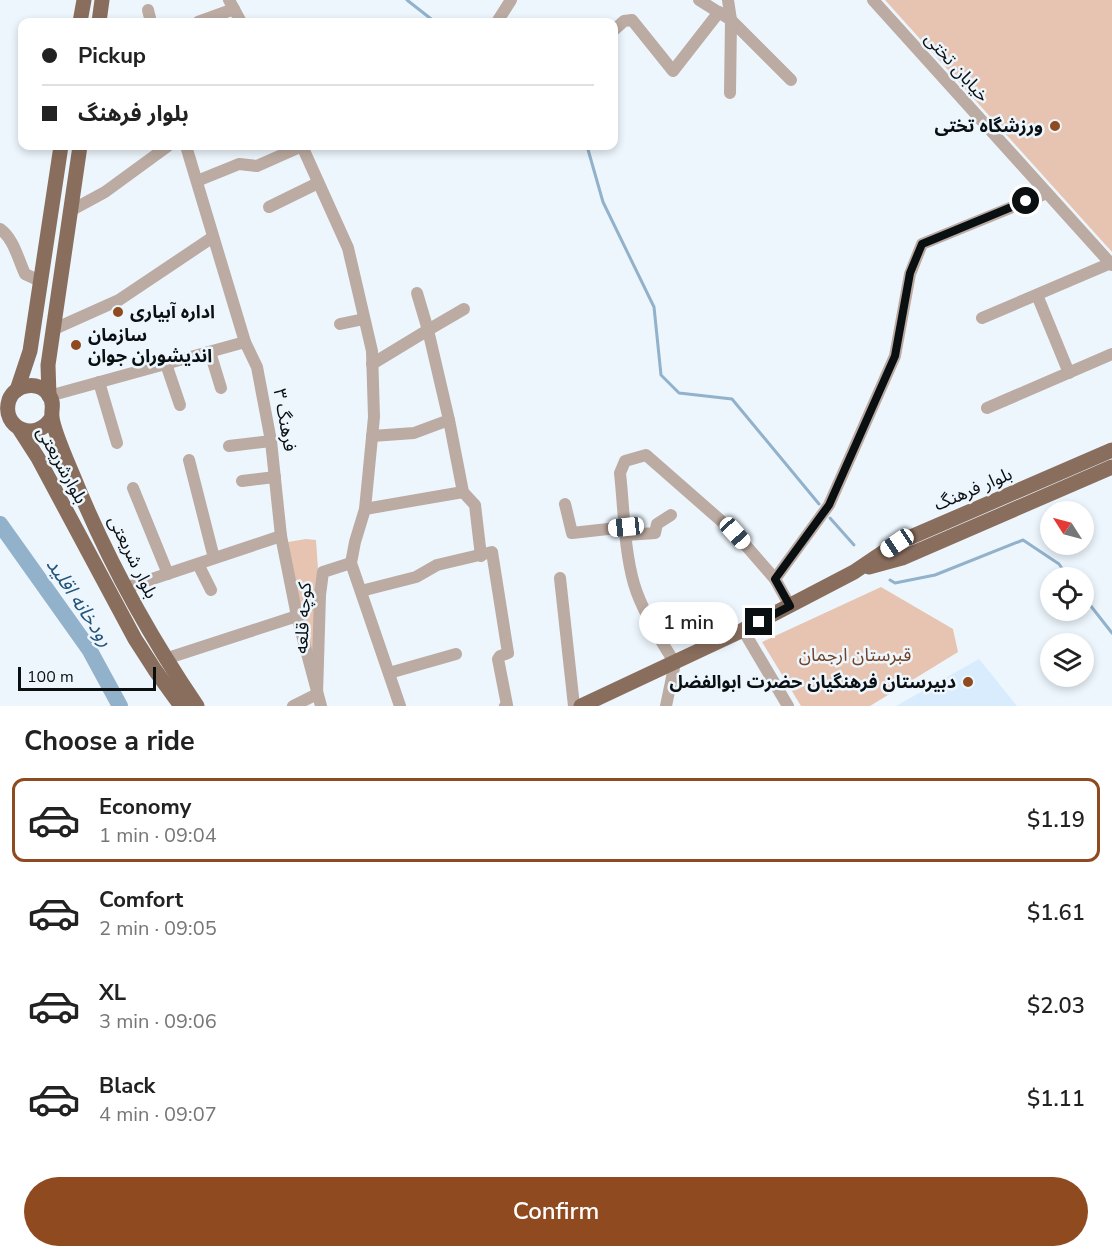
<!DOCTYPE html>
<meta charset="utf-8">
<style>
:root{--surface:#fff;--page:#f6f6f6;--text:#222;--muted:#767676;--line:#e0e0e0;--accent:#8f4b1f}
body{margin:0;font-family:"Nunito Sans","Noto Sans Arabic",sans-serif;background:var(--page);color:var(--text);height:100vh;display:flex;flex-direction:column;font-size:22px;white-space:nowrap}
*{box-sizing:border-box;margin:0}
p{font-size:20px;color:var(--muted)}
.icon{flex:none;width:33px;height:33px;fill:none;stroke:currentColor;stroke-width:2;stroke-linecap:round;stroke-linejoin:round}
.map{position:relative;height:706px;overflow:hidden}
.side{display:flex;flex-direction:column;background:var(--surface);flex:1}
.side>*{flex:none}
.guide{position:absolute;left:18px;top:18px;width:600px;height:132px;border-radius:12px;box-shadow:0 3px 9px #0003;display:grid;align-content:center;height:132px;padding:0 24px;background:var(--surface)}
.needle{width:39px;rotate:306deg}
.buttons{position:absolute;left:1040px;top:501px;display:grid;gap:12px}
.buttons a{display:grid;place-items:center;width:54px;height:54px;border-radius:50%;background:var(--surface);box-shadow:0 3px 9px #0003;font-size:30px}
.scale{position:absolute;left:18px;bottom:15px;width:138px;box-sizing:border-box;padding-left:6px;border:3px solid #0a0f12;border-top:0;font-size:16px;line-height:21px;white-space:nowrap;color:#0a0f12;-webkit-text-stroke:4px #edf6fd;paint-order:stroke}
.end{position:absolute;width:27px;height:27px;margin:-14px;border:8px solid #0a0f12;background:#fff;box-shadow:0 0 0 3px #fff}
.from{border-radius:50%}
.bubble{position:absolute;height:42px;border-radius:21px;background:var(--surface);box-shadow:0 3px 9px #0003;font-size:20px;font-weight:600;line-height:42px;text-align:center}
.car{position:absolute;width:18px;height:36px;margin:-18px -9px;border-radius:8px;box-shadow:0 0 4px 2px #0007;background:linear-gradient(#fff 24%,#345 0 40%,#fff 0 76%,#345 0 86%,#fff 0)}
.guide b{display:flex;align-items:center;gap:21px;height:57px;font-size:22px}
.guide b+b{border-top:2px solid var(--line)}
.guide i{width:15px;height:15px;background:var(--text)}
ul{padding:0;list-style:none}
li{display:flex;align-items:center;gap:18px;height:84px;margin:0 12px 9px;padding:0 12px;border:3px solid transparent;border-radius:12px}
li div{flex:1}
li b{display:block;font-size:22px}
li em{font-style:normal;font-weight:600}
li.selected{border-color:var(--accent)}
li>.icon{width:54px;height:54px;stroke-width:1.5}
h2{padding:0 24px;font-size:27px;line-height:72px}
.button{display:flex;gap:12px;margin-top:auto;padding:12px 24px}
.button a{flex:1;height:69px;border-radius:36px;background:var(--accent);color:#fff;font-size:24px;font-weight:600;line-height:69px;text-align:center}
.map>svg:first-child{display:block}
.built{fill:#d8ecfd}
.green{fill:#e7c4b1}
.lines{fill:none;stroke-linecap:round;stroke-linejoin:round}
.stream{stroke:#92b1ca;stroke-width:3}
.river{stroke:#92b1ca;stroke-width:16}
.minor{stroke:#bbaba2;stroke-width:12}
.major{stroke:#896e5e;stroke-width:15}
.route{stroke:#0a0f12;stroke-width:8}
.poi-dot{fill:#8f4b1f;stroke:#edf6fd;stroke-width:2}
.labels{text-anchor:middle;stroke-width:5;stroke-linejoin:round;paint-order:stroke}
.street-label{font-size:18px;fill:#0a0f12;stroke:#edf6fd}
.poi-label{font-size:18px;font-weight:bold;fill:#0a0f12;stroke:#edf6fd;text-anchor:end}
.park-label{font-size:18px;fill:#734225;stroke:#edf6fd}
.water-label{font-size:20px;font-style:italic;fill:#245579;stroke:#edf6fd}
</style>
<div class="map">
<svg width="1112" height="706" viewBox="0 0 1112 706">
<rect width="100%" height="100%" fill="#edf6fd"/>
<!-- built -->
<polygon class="built" points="979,659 1017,706 896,706"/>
<!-- green -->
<g class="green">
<polygon points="885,0 1112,0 1112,252"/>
<polygon points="306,539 316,540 318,569 315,668 297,600 288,542"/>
<polygon points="881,587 953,629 958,652 870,706 801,706 762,642"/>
</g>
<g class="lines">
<!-- stream -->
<g class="stream">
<polyline points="407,0 435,22"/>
<polyline points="587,146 603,202 654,307 661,375 679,393 732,399 819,504"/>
<polyline points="830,518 854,545"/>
<polyline points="890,580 895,583 935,575 1023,540 1059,564 1069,578"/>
<polyline points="1083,596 1112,633"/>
</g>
<!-- river -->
<polyline class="river" points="0,524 89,649 120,706"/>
<!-- minor -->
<g class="minor">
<polyline points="229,0 241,22"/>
<polyline points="699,0 731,20 791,80"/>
<polyline points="728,0 731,20 730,93"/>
<polyline points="873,0 1112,265"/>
<polyline points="148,10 151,22"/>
<polyline points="198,22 234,9"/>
<polyline points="497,22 511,0"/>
<polyline points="614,30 624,21 632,20 673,71 719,12"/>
<polyline points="186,146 245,342 257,367 271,441 281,536 297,616 321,706"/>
<polyline points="302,146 348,248 372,351 374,417 365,509 355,542 351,563 400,706"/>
<polyline points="197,181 239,164 257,166 302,146"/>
<polyline points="269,207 318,183"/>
<polyline points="70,211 105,192 168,146"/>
<path d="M0,229C14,239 18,259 25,274L40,281"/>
<polyline points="417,293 428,330 464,309"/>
<polyline points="1037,295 1069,373"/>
<polyline points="982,318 1111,263"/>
<polyline points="340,324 364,319"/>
<polyline points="52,330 119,300 213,237"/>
<polyline points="210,352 221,388"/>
<polyline points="166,364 180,405"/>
<polyline points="372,364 428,330 449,420 463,492 475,505 481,556"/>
<polyline points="99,382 117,443"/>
<polyline points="49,396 245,342"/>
<polyline points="987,408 1112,354"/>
<polyline points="372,436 414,433 449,420"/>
<polyline points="229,446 271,441"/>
<polyline points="189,460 214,558"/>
<polyline points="242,481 275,477"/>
<polyline points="133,488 168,574"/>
<polyline points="565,504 572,533 626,527"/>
<polyline points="365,509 463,492"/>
<polyline points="626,535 655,533 657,524 671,515"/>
<polyline points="198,564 211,590"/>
<polyline points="560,578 574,706"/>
<polyline points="125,588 281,536"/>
<polyline points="361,591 416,577 437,565 492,552 508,653 500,656 498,659 507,705 505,706"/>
<polyline points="790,606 775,579 829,505 895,356 910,274 922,244 1047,193"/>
<polyline points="743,630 788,706"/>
<polyline points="165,659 297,616"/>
<polyline points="389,673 456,654"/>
<polyline points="293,706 317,694 320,595 323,572 351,563"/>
<path d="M666,706L675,663C660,640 642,611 634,584C624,549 624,509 620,473L625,461L646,455L735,533L775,579"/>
</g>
<!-- major -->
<g class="major">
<polyline points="80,22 84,0"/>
<polyline points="99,22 102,0"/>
<polyline points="17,390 30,351 61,146"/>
<polyline points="49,396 48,365 80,146"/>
<path d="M52,417C37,444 0,428 9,400C15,384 39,380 49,395C55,403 51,409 52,417C53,429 67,461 72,473C105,555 148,634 197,706"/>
<polyline points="20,430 38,458 135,639 155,670 181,706"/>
<polyline points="869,567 902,558 1112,467"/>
<polyline points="581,706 743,630 854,572 897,543 1112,450"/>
</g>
</g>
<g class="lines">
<!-- route -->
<polyline class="route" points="759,622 790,606 775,579 829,505 895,356 910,273 922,244 1026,201"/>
</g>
<!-- markers -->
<g class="poi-dot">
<circle cx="1055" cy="126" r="6"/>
<circle cx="118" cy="312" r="6"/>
<circle cx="76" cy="345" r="6"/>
<circle cx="968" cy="682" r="6"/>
</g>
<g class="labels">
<!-- street labels -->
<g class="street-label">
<text transform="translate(957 67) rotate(48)" y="6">خیابان تختی</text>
<text transform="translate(285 420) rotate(80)" y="6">فرهنگ ۳</text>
<text transform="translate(62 465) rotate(61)" y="6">بلوارشریعتی</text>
<text transform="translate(973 489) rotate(-23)" y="6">بلوار فرهنگ</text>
<text transform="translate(133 557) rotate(64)" y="6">بلوار شریعتی</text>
<text transform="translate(303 618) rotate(-87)" y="6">کوچه قلعه</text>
</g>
<!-- poi labels -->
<g class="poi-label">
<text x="1043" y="132">ورزشگاه تختی</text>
<text x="130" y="318" text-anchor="start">اداره آبیاری</text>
<text x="88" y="341" text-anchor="start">سازمان<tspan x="88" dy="21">اندیشوران جوان</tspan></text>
<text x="956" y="688">دبیرستان فرهنگیان حضرت ابوالفضل</text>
</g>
<!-- park labels -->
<g class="park-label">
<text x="855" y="661">قبرستان ارجمان</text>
</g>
<!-- water labels -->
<g class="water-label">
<text transform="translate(80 602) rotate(56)" y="7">رودخانه اقلید</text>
</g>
</g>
</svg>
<div class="buttons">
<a><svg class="needle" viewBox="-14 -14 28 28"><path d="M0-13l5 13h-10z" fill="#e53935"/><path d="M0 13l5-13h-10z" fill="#767676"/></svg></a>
<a><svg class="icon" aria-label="locate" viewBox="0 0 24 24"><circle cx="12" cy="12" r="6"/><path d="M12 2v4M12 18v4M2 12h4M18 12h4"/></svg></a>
<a><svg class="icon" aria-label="layers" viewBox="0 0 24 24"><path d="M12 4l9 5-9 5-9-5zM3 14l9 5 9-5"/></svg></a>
</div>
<div class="scale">100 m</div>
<i class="end from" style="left:1026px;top:201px"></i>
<i class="end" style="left:759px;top:622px"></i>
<div class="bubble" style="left:639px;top:602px;width:99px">1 min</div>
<i class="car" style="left:626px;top:527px;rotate:264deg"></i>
<i class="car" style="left:735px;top:533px;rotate:138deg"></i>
<i class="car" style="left:897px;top:543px;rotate:236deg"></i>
<div class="guide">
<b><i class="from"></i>Pickup</b>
<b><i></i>بلوار فرهنگ</b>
</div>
</div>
<section class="side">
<h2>Choose a ride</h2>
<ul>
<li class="selected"><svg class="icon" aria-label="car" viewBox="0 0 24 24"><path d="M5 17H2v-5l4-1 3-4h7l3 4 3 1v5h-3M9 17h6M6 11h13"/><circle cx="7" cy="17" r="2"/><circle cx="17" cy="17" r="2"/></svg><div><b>Economy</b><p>1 min · 09:04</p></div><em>$1.19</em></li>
<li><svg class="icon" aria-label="car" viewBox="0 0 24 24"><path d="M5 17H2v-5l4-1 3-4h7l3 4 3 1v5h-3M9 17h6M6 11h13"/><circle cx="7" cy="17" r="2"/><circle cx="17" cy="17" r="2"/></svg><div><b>Comfort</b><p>2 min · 09:05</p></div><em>$1.61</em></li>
<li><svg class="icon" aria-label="car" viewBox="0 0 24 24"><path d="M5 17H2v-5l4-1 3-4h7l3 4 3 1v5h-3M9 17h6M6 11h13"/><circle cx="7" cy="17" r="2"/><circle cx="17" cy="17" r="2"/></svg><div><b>XL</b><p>3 min · 09:06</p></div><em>$2.03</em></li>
<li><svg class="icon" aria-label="car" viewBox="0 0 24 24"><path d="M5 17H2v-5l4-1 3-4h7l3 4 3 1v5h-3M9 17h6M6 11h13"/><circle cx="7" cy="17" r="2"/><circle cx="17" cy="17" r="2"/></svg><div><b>Black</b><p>4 min · 09:07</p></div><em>$1.11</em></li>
</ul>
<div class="button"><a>Confirm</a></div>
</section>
